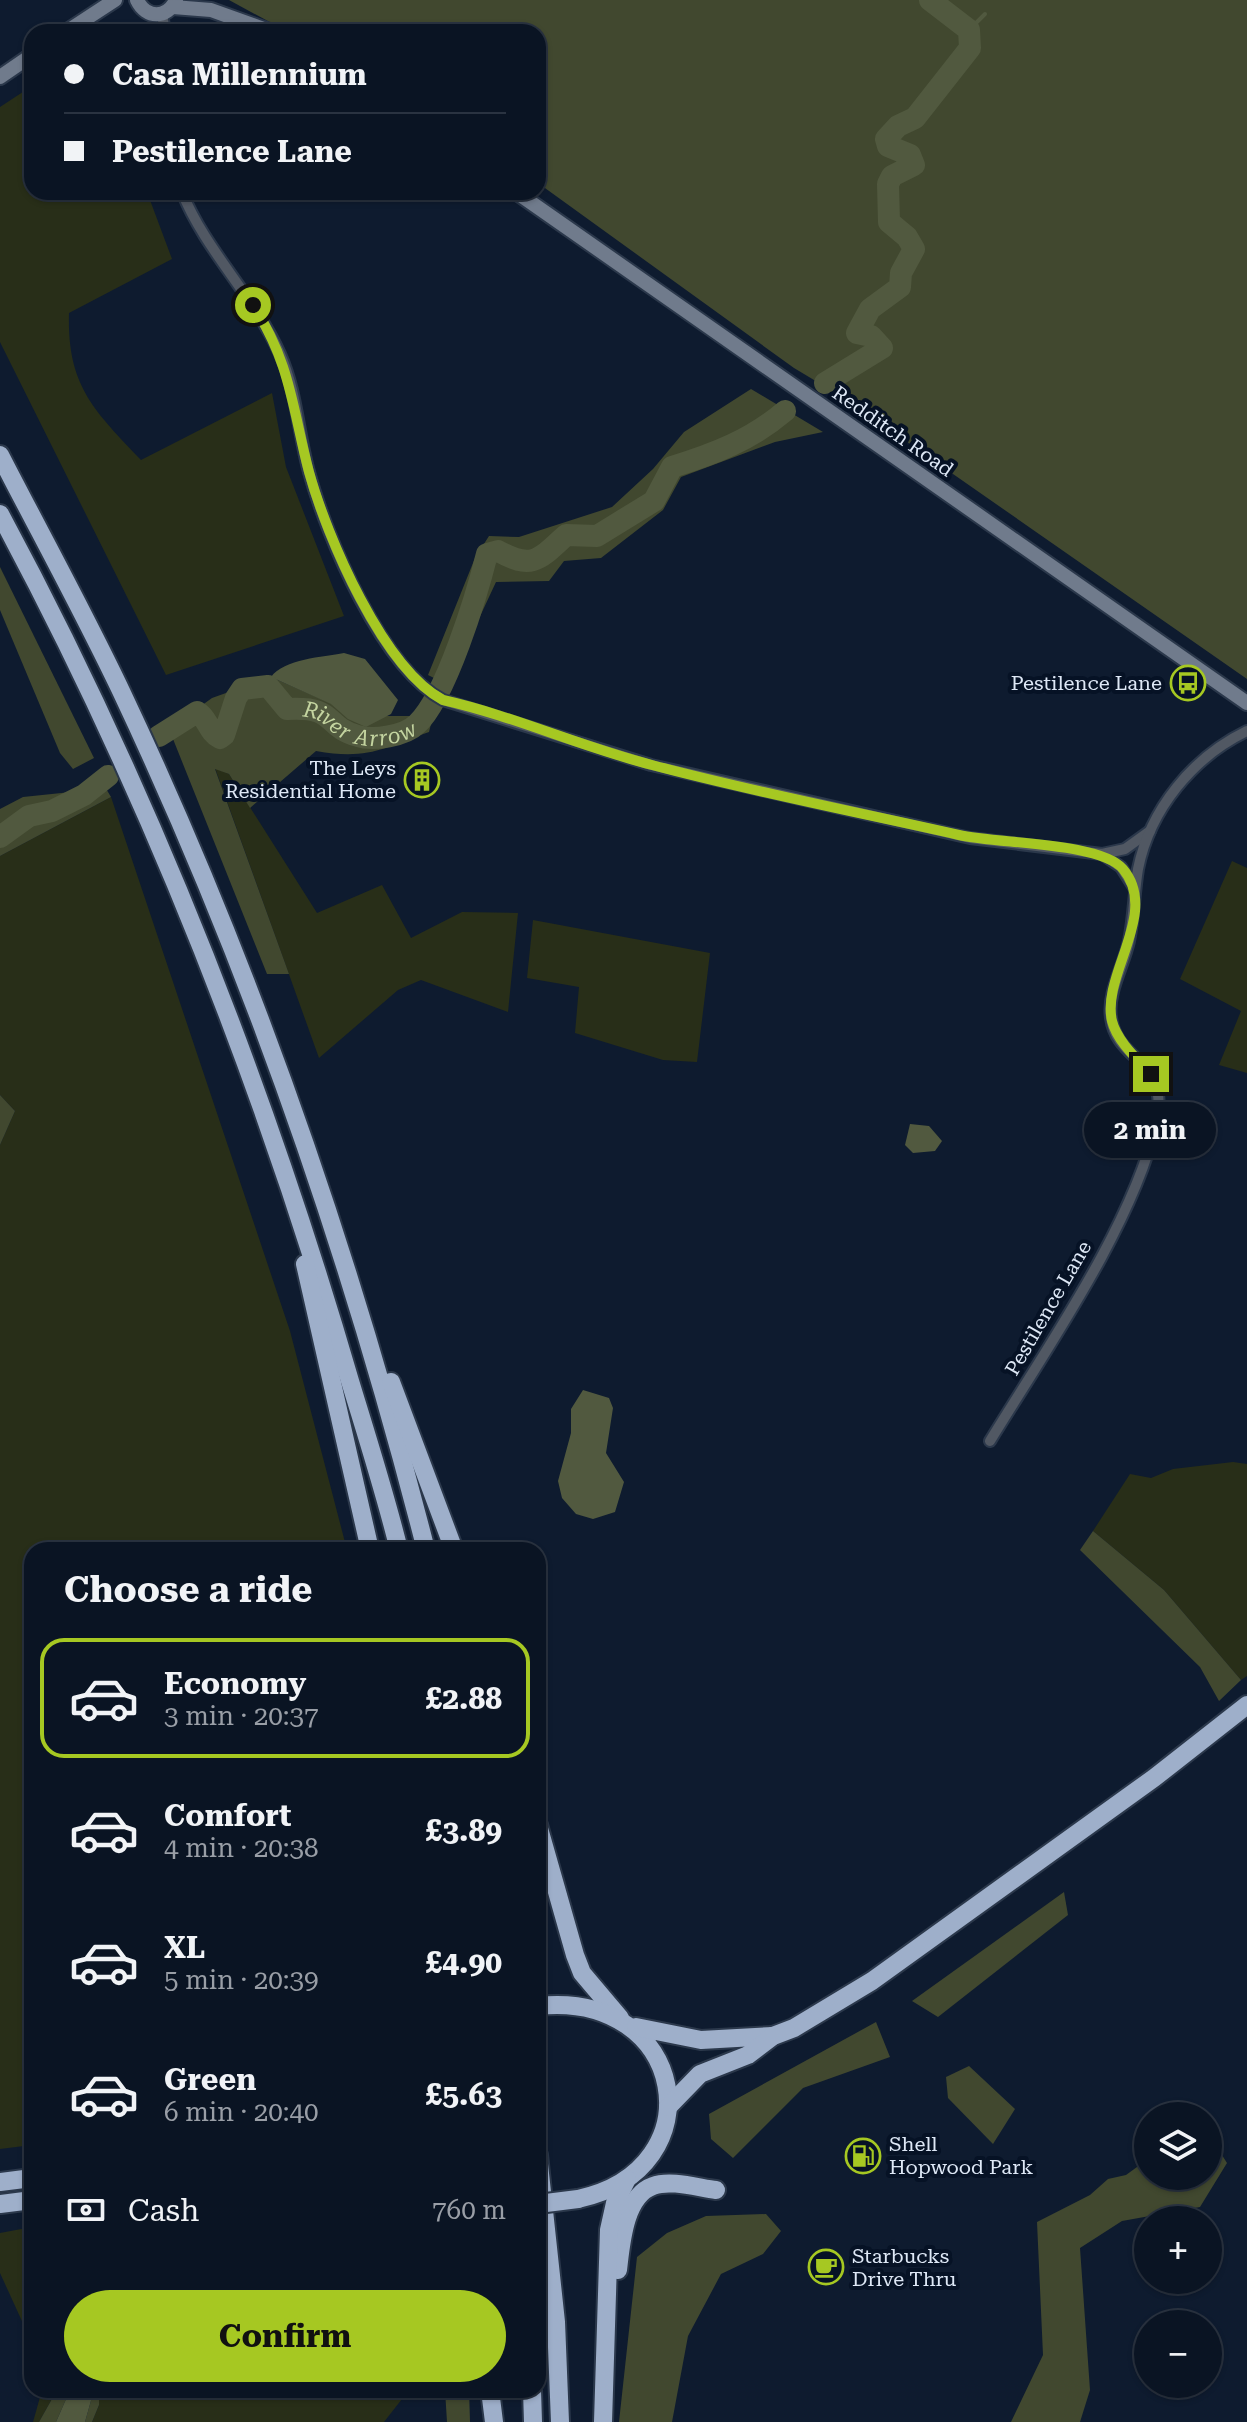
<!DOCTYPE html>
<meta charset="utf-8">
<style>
:root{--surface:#0a1423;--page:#182130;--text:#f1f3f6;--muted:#999ea6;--line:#2a3341;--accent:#a6c822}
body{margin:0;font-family:"Roboto Serif",serif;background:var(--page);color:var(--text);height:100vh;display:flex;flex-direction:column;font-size:30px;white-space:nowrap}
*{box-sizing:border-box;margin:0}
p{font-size:26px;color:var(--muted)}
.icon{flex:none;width:44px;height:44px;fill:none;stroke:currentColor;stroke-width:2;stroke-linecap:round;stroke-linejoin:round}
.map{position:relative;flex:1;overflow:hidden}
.drawer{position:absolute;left:24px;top:1542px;width:522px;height:856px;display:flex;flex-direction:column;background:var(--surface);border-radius:24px;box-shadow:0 2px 6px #0004,0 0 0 2px var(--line)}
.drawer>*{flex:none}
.guide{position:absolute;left:24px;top:24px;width:522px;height:176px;border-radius:24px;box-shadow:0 2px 6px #0004,0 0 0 2px var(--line);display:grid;align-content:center;height:176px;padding:0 40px;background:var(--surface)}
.buttons{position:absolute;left:1134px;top:2102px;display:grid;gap:16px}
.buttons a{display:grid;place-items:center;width:88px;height:88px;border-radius:50%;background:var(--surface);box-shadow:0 2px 6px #0004,0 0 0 2px var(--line);font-size:40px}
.end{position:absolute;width:36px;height:36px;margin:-18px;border:10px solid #a6c822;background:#111;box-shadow:0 0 0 4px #111}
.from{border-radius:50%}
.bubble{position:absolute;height:56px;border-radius:28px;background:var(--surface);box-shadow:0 2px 6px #0004,0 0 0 2px var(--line);font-size:26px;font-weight:700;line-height:56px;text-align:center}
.guide b{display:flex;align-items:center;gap:28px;height:76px;font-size:30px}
.guide b+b{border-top:2px solid var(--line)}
.guide i{width:20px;height:20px;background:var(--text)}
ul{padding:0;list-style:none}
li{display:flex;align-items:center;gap:24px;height:120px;margin:0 16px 12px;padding:0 24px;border:4px solid transparent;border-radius:24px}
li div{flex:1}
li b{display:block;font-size:30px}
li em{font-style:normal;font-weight:700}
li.on{border-color:var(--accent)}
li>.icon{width:72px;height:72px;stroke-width:1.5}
h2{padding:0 40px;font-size:36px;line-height:96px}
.pay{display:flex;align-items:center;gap:20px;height:88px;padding:0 40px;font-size:30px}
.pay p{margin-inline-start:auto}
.primary-button{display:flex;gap:16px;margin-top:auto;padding:16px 40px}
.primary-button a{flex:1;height:92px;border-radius:48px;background:var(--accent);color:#111;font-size:32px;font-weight:700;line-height:92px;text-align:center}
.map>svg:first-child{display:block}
.green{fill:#282e18}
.forest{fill:#41482f}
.water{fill:#51593f}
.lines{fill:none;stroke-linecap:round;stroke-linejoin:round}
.stream{stroke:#51593f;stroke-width:4}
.river{stroke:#51593f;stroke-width:22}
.street-casing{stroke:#2b384b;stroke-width:14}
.secondary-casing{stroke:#2b384b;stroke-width:18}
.highway-casing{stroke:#2b384b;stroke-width:22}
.street{stroke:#515863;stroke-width:10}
.secondary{stroke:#707b8c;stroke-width:14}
.highway{stroke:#9eafca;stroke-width:18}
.highway-bridge-casing{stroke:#2b384b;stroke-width:22;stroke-linecap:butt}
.highway-bridge{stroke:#9eafca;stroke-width:18}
.route{stroke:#a6c822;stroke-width:10}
.labels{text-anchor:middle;stroke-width:8;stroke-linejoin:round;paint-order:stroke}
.street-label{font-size:20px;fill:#dee8f6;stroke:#061225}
.poi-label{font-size:20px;fill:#dee8f6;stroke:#061225;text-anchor:end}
.water-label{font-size:22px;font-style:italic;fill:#c4d4a0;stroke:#061225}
</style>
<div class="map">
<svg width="1247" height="2422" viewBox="0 0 1247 2422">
<rect width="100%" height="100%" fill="#0e1b2f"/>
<!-- green -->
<g class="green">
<path d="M32,86V192H147L172,259L69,313C67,386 94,410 141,460L272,393L286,467L344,616L166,675L0,342V107Z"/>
<polygon points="215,768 229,774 317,913 382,885 411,938 462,912 518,913 508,1012 421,980 398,990 319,1058"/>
<polygon points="111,797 290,1331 347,1550 32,1550 32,2145 0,2149 0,1145 15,1111 0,1095 0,856"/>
<polygon points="1232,861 1247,868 1247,1073 1219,1065 1241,1011 1180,979"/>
<polygon points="533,920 710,953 697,1062 663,1060 575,1033 579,987 527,978"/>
<polygon points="1233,1462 1247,1464 1247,1676 1241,1680 1164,1590 1093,1531 1130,1474 1151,1478 1173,1469"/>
<polygon points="32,2227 32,2343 0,2273 0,2233"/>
<polygon points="42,2390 57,2390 39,2422 33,2422"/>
<polygon points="99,2390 409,2390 384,2422 92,2422 99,2405"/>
</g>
<!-- forest -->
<g class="forest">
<polygon points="229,0 1247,0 1247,679 844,398 794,368 538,183 538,32 288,32"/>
<polygon points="751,389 823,432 775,442 681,477 663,510 601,558 564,561 549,581 496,582 448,685 428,675 475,558 489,536 519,537 612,507 653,469 684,432"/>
<polygon points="0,567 94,758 73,769 60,753 0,610"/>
<path d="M271,677L360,716H433L429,732C383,749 366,760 316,751L250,808L229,774L215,769L289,974H267L169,729L212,698Z"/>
<polygon points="99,777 111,797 0,856 0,809 23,797 71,792"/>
<polygon points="0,1095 15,1111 0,1145"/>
<polygon points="1093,1531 1164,1590 1241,1680 1219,1701 1200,1667 1080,1550"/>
<polygon points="1064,1892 1068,1915 938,2017 912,2001"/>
<polygon points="876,2022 890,2057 803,2088 733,2158 711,2139 709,2114"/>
<polygon points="969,2066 1015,2109 993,2144 948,2098 946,2077"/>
<polygon points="1208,2133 1227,2163 1200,2207 1122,2221 1080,2248 1090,2390 1080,2422 1011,2422 1043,2355 1037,2222 1090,2195 1108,2179 1126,2175 1148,2159 1148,2176 1208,2176"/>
<polygon points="766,2214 781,2231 763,2254 721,2274 688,2336 672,2422 619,2422 637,2257 667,2233 706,2216"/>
<polygon points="57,2390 70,2390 56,2422 39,2422"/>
<polygon points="91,2390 99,2390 99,2405 92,2422 85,2422 92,2397"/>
<polygon points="445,2390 469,2390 470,2422 447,2422"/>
</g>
<!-- water -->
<g class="water">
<path d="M344,653L365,659L398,700L391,714L366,727L348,719L331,704L271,677C284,659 323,657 344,653Z"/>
<polygon points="910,1124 929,1126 942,1141 935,1151 913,1153 905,1145"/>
<polygon points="583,1390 609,1398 613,1408 606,1453 624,1482 615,1512 593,1519 576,1514 562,1498 558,1481 571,1433 571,1409"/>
<polygon points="70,2390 91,2390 92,2397 85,2422 56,2422"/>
</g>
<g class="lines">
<!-- stream -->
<polyline class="stream" points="969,30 985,14"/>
<!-- river -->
<g class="river">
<polyline points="825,383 882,348 871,336 857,333 870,309 900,287 901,273 914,249 907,237 889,222 888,184 892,176 914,165 910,155 888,146 886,139 898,126 915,118 970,48 969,30 930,0"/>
<path id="s1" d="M159,736L197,712C208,718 208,732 220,738L224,735L236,698L242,689L268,686L287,709C338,706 322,726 358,736C373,741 405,736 417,724C446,697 477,594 487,554L498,551C532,570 539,560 566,535L597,536L654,501L672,467C714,454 751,440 785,411"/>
<polyline points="0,837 29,816 52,811 84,795 108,776"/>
</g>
<!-- street casing -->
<g class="street-casing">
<g id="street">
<polyline points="162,14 165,32"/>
<path d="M182,192C205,250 254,296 280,354C297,392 298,433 309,472C327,538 382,668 443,700L651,765L970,838L1102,854L1125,849L1150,831"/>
<polyline points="1102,854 1121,867 1135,889"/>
<path d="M990,1441C1045,1351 1133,1225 1156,1124C1171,1059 1117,1063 1111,1018C1107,993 1124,965 1129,941C1134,917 1134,893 1138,869C1150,809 1193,757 1247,731"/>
</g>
</g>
<!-- secondary casing -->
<g class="secondary-casing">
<g id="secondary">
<path d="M137,0C146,19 167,19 176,0"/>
<polyline points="173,7 211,10 272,32"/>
<polyline points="66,32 115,0"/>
<polyline points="0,77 32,55"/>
<polyline points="516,192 1247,703"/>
</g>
</g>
<!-- highway casing -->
<g class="highway-casing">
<g id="highway">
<path d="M0,455C40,533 83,611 121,691C251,966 351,1256 426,1550"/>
<path d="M0,514C148,789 263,1082 350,1381C367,1437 385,1493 399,1550"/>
<polyline points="305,1264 370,1550"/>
<polyline points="391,1382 454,1550"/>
<polyline points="538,1825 575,1955 582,1973 620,2018"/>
<path d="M538,2006C687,1990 718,2169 578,2199"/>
<polyline points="636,2027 701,2040 773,2036"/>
<polyline points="668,2107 700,2074 748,2055 773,2036 794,2028 872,1981 1154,1778 1247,1705"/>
<polyline points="538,2155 556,2322 560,2422"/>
<polyline points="0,2182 32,2178"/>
<polyline points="0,2204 32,2200"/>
<path d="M618,2270C621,2245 624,2196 653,2186C670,2179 699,2188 716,2190"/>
<polyline points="490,2390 494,2422"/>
<polyline points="532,2390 533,2422"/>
<polyline points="603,2422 609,2230 615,2203 627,2179"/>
</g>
</g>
<!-- street -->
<use href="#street" class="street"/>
<!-- secondary -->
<use href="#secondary" class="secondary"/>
<!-- highway -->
<use href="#highway" class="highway"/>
<!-- highway-bridge casing -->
<g class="highway-bridge-casing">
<polyline id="highway-bridge" points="538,2204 578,2199"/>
</g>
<!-- highway-bridge -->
<use href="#highway-bridge" class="highway-bridge"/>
</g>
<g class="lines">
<!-- route -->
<path class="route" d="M253,305C291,364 292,407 309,472C327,537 383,668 443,700C514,716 581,747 652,765C753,792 857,812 959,835C998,844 1100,842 1123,869C1160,913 1101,975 1112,1021C1117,1041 1137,1059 1151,1074"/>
</g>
<!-- icons -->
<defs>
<g id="bus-ring" transform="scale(1.8)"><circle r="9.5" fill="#061225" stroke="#a6c822" stroke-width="1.5"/><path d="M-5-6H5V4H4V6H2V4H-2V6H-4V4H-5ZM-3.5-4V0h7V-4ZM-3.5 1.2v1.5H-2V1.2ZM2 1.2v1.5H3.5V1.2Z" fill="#a6c822"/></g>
<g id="building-ring" transform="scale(1.8)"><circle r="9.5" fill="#061225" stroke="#a6c822" stroke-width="1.5"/><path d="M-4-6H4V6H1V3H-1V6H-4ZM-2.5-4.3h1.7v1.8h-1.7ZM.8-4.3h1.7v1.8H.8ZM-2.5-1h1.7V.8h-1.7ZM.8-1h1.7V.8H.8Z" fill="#a6c822"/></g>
<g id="fuel-ring" transform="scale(1.8)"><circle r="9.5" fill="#061225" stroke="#a6c822" stroke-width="1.5"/><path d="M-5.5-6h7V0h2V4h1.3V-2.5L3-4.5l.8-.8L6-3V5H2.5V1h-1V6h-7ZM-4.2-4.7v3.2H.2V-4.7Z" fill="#a6c822"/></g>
<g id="cafe-ring" transform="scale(1.8)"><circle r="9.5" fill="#061225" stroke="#a6c822" stroke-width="1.5"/><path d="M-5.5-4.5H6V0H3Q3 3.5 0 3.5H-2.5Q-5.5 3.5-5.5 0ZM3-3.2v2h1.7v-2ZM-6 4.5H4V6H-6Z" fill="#a6c822"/></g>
</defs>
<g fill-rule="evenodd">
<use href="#bus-ring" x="1188" y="683"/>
<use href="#building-ring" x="422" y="780"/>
<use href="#fuel-ring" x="863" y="2156"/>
<use href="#cafe-ring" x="826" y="2267"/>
</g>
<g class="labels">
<!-- street labels -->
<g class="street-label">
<text transform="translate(893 431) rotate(35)" y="7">Redditch Road</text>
<text transform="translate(1048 1308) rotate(-60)" y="7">Pestilence Lane</text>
</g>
<!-- poi labels -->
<g class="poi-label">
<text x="1162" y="690">Pestilence Lane</text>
<text x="396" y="775">The Leys<tspan x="396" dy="23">Residential Home</tspan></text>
<text x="889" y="2151" text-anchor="start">Shell<tspan x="889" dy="23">Hopwood Park</tspan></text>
<text x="852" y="2263" text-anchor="start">Starbucks<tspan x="852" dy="23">Drive Thru</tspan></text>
</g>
<!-- water labels -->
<g class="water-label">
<text dy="8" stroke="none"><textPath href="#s1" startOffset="268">River Arrow</textPath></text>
</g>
</g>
</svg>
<div class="buttons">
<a><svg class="icon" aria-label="layers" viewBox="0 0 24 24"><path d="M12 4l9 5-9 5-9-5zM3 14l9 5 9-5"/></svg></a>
<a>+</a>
<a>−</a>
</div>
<i class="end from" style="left:253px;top:305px"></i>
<i class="end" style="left:1151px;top:1074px"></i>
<div class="bubble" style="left:1084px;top:1102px;width:132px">2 min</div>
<div class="guide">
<b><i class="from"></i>Casa Millennium</b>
<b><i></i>Pestilence Lane</b>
</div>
<section class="drawer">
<h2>Choose a ride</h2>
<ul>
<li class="on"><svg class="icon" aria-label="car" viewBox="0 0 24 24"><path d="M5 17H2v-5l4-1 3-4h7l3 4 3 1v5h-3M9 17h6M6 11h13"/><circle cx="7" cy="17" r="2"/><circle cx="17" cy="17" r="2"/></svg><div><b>Economy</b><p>3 min · 20:37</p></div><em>£2.88</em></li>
<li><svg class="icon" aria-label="car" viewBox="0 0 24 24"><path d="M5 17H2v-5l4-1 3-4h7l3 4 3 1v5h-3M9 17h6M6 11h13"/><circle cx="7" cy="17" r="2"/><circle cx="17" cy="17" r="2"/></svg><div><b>Comfort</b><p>4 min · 20:38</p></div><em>£3.89</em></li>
<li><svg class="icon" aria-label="car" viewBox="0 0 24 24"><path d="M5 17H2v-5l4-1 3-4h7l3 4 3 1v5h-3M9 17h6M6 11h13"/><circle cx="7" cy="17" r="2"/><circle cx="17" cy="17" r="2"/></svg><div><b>XL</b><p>5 min · 20:39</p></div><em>£4.90</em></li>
<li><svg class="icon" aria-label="car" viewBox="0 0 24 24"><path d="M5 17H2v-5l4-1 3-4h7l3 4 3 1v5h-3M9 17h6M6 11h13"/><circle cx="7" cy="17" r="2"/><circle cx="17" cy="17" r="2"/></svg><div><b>Green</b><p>6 min · 20:40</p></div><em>£5.63</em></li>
</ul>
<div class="pay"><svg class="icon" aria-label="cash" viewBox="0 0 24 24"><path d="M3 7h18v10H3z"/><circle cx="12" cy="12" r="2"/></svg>Cash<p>760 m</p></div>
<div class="primary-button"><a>Confirm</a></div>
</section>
</div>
